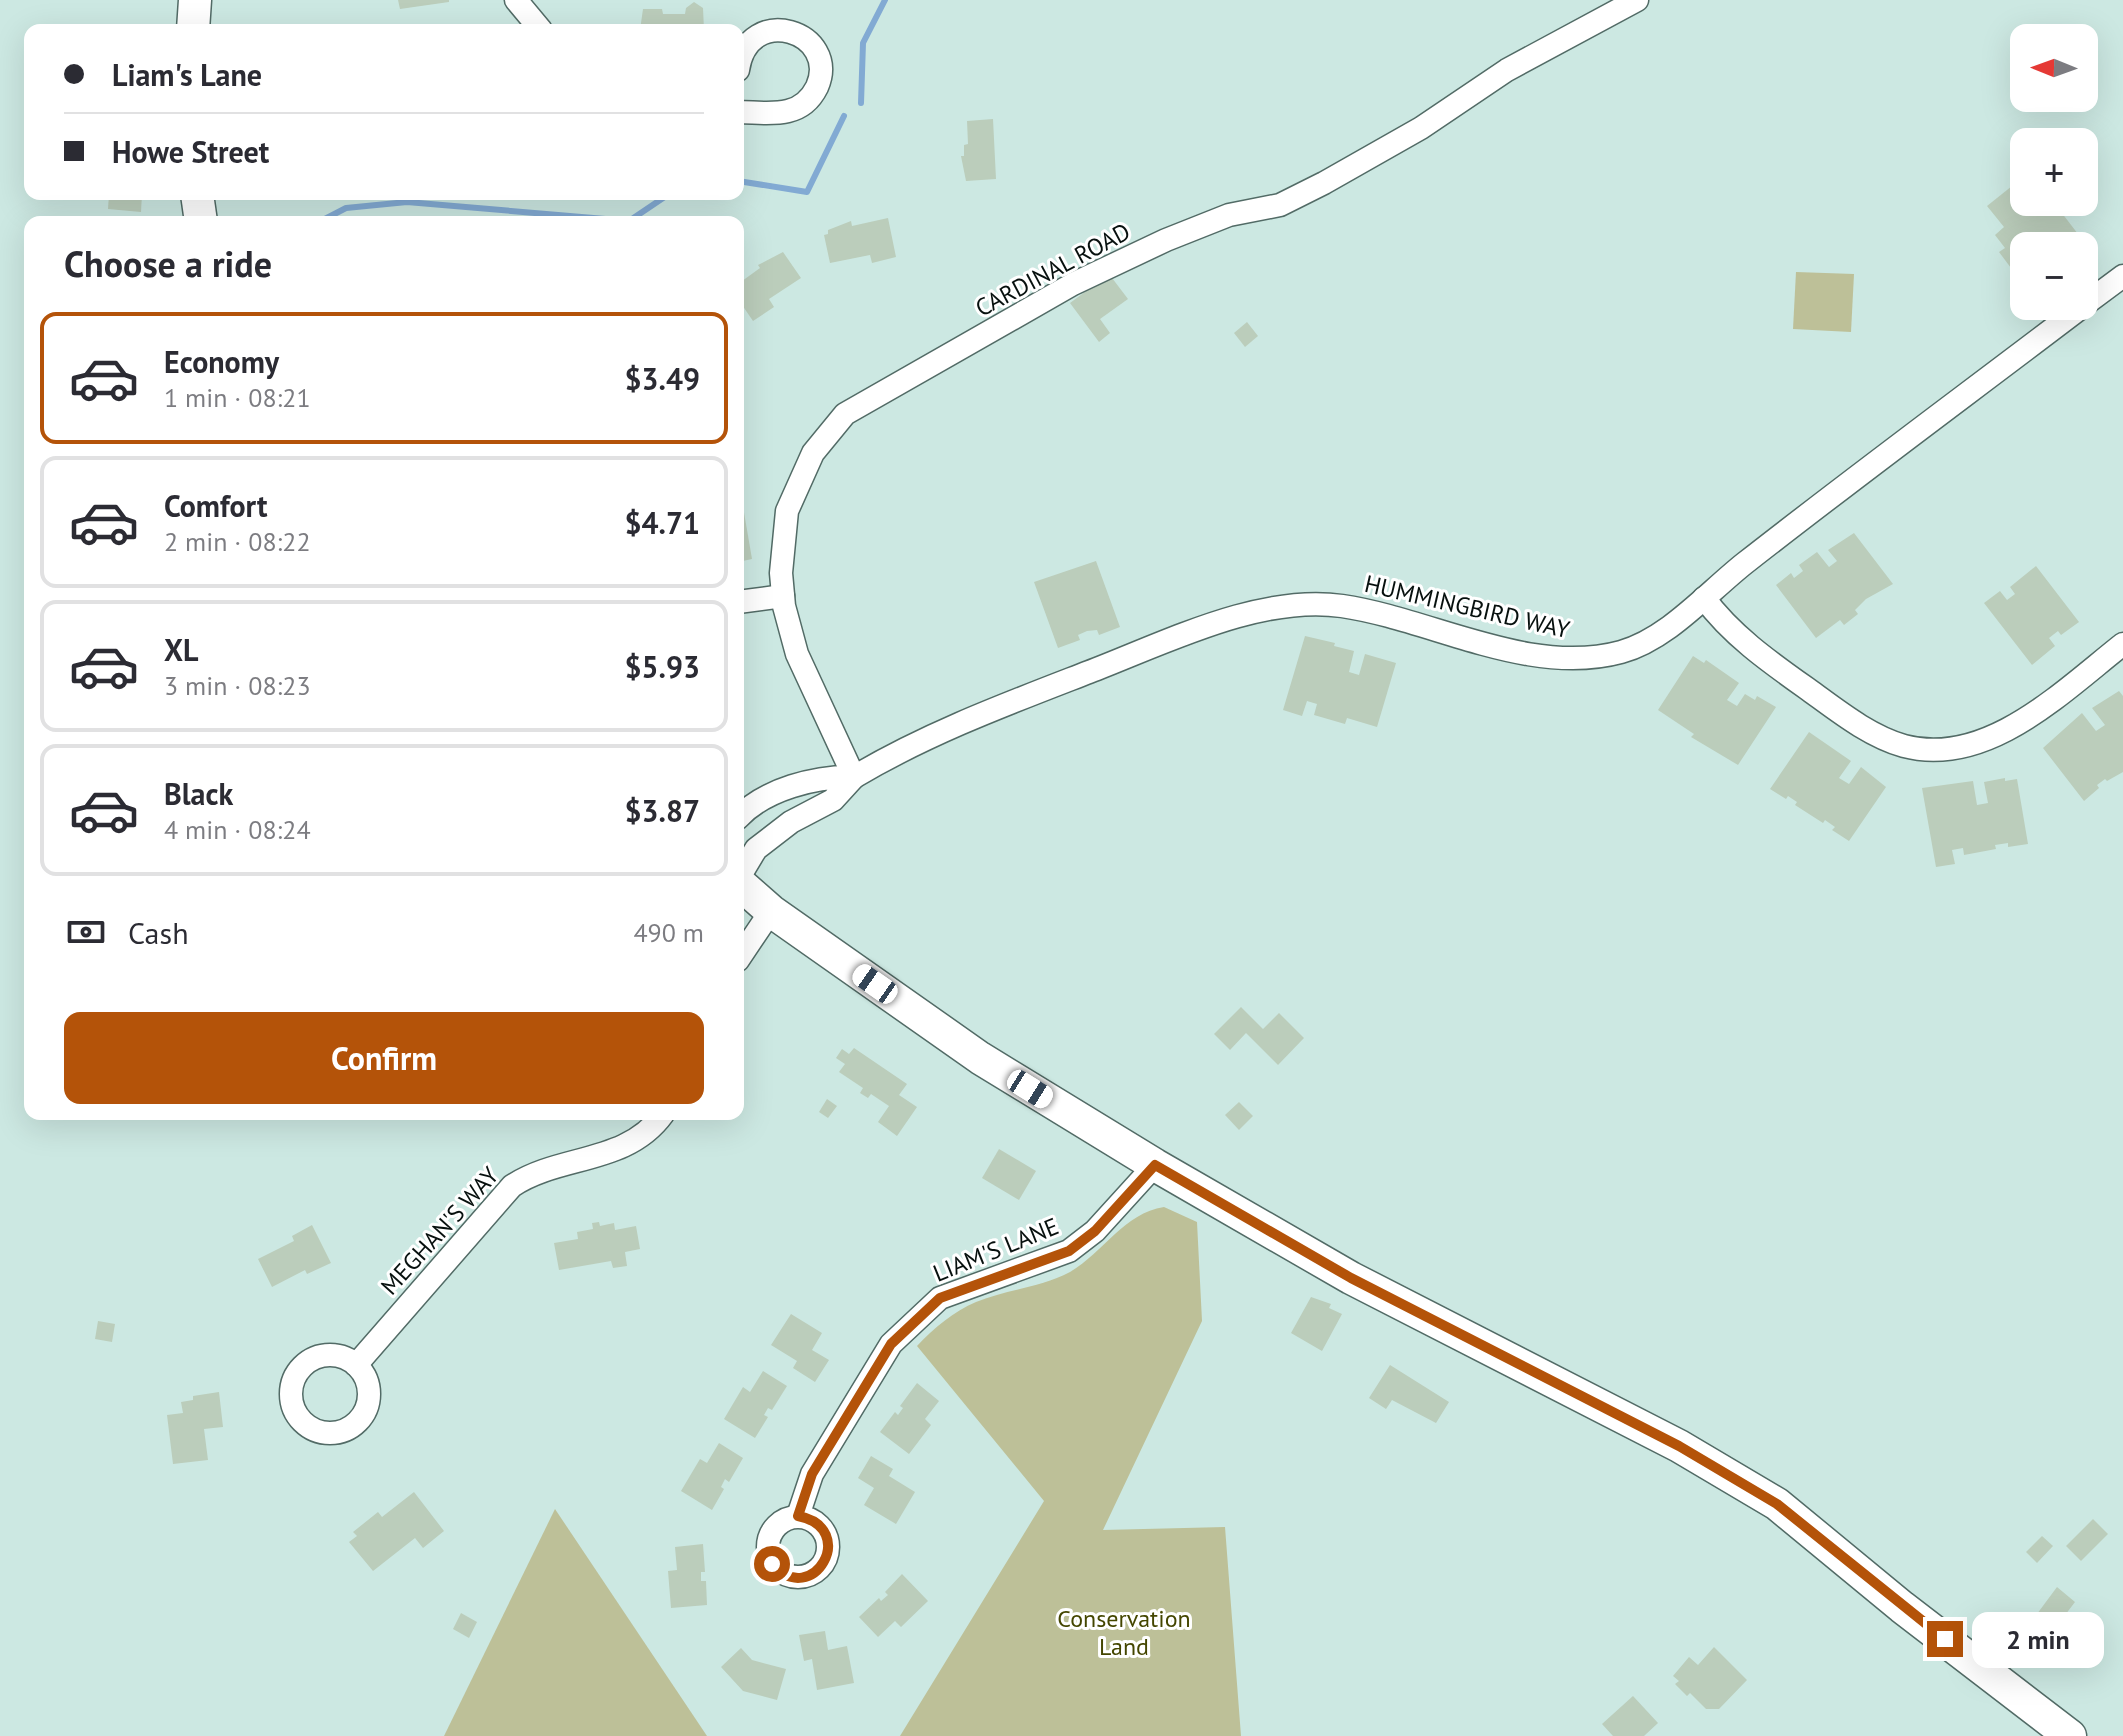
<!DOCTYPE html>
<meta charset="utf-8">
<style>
:root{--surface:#fff;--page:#f2f2f3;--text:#2b2b33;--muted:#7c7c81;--line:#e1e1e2;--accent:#b45309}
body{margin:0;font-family:"PT Sans",sans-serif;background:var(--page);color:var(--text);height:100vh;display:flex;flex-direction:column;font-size:30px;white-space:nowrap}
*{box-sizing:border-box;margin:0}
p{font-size:26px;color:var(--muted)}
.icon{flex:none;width:44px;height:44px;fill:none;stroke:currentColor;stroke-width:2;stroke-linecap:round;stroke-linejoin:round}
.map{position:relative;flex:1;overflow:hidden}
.sheet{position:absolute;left:24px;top:216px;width:720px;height:904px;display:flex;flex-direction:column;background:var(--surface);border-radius:16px;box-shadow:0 8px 32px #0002}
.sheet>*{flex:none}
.hud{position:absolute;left:24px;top:24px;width:720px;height:176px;border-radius:16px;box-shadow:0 8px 32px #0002;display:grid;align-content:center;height:176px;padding:0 40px;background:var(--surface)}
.needle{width:52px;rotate:271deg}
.fabs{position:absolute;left:2010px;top:24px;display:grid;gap:16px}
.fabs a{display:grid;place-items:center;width:88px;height:88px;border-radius:16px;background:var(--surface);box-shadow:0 8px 32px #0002;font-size:40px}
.end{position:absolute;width:36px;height:36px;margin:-18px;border:10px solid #b45309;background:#fff;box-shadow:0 0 0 4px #fff}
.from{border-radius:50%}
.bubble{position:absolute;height:56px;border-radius:16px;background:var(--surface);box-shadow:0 8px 32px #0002;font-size:26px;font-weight:600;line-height:56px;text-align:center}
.car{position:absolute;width:24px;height:48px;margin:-24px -12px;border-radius:10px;box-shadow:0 0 6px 2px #0007;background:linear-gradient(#fff 24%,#345 0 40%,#fff 0 76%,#345 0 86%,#fff 0)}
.hud b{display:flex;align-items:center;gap:28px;height:76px;font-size:30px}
.hud b+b{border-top:2px solid var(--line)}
.hud i{width:20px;height:20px;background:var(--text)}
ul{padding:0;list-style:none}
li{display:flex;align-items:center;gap:24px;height:132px;margin:0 16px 12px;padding:0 24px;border:4px solid var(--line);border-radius:16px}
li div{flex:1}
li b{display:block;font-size:30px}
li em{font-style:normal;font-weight:600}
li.on{border-color:var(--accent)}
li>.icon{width:72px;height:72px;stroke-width:1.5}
h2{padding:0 40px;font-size:36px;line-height:96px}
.pay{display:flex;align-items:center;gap:20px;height:88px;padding:0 40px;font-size:30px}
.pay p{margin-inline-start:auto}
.action{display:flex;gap:16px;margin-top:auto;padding:16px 40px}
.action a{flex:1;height:92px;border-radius:16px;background:var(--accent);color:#fff;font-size:32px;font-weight:600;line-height:92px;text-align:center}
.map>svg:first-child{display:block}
.green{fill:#bdc098}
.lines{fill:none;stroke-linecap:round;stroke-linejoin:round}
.stream{stroke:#82aad3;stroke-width:6}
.building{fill:#bbcdbb}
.street-casing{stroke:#526b66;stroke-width:25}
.secondary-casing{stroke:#526b66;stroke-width:35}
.street{stroke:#fff;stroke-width:22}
.secondary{stroke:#fff;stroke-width:32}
.route{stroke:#b45309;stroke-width:10}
.labels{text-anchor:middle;stroke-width:6;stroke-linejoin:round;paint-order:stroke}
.street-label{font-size:24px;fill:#07100e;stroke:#fff}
.park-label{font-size:24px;fill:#444600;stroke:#fff}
</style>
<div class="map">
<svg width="2123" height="1736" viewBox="0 0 2123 1736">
<rect width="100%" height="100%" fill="#cce8e2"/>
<!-- green -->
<g class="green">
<polygon points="1796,272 1854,274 1851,332 1793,329"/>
<path d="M1164,1207L1197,1222L1202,1321L1103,1530L1225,1527L1241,1736H900L1044,1501L917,1346C934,1328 954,1311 976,1302C1007,1289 1040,1288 1070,1272C1104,1252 1124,1213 1164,1207Z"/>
<polygon points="555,1509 707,1736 444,1736"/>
</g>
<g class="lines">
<!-- stream -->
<g class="stream">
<polyline points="861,103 863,43 885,0"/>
<polyline points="738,181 807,192 844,116"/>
<polyline points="319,222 346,208 407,202 629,221 669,194"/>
</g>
</g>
<!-- building -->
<g class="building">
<polygon points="398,0 449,0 449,2 400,9"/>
<polygon points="694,2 703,8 704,30 640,30 643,9 662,9 663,14 685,14 686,8"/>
<polygon points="993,119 996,179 966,181 961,156 964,156 964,145 968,144 967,121"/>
<polygon points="2024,184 2024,202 2047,202 2042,206 2049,215 2058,208 2078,234 2070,241 2073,246 2024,246 2024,277 2020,280 1999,252 2005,248 1995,235 2004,227 1987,206 2012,186 2015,191"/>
<polygon points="109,194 142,194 141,212 108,209"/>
<polygon points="888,218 896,257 872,263 870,255 830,263 824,235 828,234 828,230 851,221 852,226"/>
<polygon points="783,252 801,278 769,299 774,307 753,321 738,299 738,284 760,268 758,265"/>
<polygon points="1109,274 1128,299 1100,319 1110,333 1099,342 1070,303"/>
<polygon points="1247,322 1258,336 1245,347 1234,333"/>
<polygon points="738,495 741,495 752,559 738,562"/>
<polygon points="1854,533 1893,584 1866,599 1855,610 1858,614 1844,625 1840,620 1816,638 1776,585 1791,573 1794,578 1803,571 1799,565 1817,552 1829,567 1837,561 1828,550"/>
<polygon points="1096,561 1120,627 1099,635 1097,630 1087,631 1078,635 1080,640 1058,648 1034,582"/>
<polygon points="2036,566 2079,622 2061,635 2058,631 2049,638 2055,646 2032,665 1984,603 2000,591 2007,600 2015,594 2010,587"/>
<polygon points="1305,636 1335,643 1334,646 1354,651 1349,672 1359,675 1365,654 1396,663 1377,727 1347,718 1345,724 1314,715 1317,704 1307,701 1302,716 1283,710"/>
<polygon points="1693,656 1704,663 1706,660 1739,683 1727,700 1737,706 1745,694 1755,700 1757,696 1776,707 1738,765 1691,737 1694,734 1658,710"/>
<polygon points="2119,691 2123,696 2123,772 2107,781 2105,779 2097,785 2099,788 2084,801 2043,748 2082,713 2096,731 2105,725 2092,708"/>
<polygon points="1809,732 1851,761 1839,778 1849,784 1861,767 1886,787 1849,841 1832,830 1835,827 1825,820 1823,823 1795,805 1797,802 1788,796 1786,799 1770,789"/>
<polygon points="2005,778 2005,781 2017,779 2028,844 2008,847 2008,843 1995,845 1996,849 1964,855 1963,848 1952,850 1955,864 1936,867 1922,788 1973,781 1977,805 1988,803 1984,782"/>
<polygon points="1241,1007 1263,1029 1279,1013 1304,1038 1278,1065 1246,1033 1230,1050 1214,1034"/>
<polygon points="854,1048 907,1084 899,1095 917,1107 897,1136 878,1122 889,1106 871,1094 868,1098 860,1093 863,1088 839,1072 845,1064 836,1058 842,1049 849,1054"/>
<polygon points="827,1099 837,1106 828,1118 819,1112"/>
<polygon points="1239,1102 1253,1116 1239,1130 1225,1115"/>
<polygon points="999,1149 1036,1171 1019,1200 982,1178"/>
<polygon points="599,1222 600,1226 614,1223 615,1230 636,1226 640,1249 625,1252 627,1266 613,1268 611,1261 559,1270 554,1243 578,1239 577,1232 593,1229 592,1223"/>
<polygon points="312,1225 331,1263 307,1274 305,1270 272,1287 258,1259 294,1241 292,1236"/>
<polygon points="1311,1297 1331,1304 1329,1308 1342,1314 1322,1351 1291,1333"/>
<polygon points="791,1314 822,1333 812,1350 829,1360 815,1382 793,1368 797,1361 771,1345"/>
<polygon points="98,1321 115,1324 112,1342 95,1339"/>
<polygon points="1390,1365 1449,1402 1436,1423 1392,1400 1386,1409 1369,1398"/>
<polygon points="763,1371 787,1386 772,1410 768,1408 764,1415 768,1417 755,1438 724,1419 743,1387 750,1392"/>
<polygon points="917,1383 939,1401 925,1419 931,1425 909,1454 880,1432 895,1412 898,1415 903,1408 900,1406"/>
<polygon points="219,1392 223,1427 204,1429 208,1460 173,1464 167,1415 183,1413 181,1402 193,1400 193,1396"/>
<polygon points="719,1443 743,1458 729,1482 725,1479 721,1487 724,1489 712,1510 681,1491 700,1459 707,1463"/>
<polygon points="871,1456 893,1469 889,1476 915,1492 896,1524 864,1505 874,1488 858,1478"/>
<polygon points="414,1492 444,1531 423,1548 415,1538 373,1571 349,1542 357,1536 353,1532 378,1512 382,1517"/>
<polygon points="2093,1519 2108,1534 2081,1561 2066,1546"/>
<polygon points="2042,1536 2053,1546 2037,1563 2026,1552"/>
<polygon points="703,1544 705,1572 701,1572 701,1581 706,1581 707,1605 671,1608 668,1571 677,1570 675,1547"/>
<polygon points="902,1574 928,1601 901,1627 895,1621 878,1637 859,1617 879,1598 881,1601 888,1595 885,1592"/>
<polygon points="2057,1587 2075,1602 2034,1656 2013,1639 2032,1616 2034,1618"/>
<polygon points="461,1613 477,1622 469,1638 453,1629"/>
<polygon points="825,1631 828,1650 847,1646 854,1683 817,1690 812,1659 804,1661 799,1635"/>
<polygon points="1714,1647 1747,1680 1719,1709 1706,1709 1690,1693 1687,1696 1675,1684 1679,1681 1673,1676 1689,1657 1698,1665"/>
<polygon points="741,1648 752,1660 786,1669 777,1700 743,1691 721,1667"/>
<polygon points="1633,1696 1658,1723 1644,1736 1613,1736 1602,1724"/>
</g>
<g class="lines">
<!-- street casing -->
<g class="street-casing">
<g id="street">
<polyline points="516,0 541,30"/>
<path d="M1637,0L1507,70L1421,128L1324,183L1280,205L1229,215L1166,240L1073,284L845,414L813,453L787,511L781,573L784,606L797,654L854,777C928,733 1009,703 1089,672C1165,643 1260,594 1342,606C1431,619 1530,677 1621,652C1668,639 1707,593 1745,563C1856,476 1970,392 2083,306"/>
<path d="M738,70C748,1 841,32 817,87C811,99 801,108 788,111C772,115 754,112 738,112"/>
<polyline points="2084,305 2123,276"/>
<path d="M1704,598C1732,636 1771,663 1809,690C1838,711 1869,736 1904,746C1987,768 2063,691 2123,644"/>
<polyline points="738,602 783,596"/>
<path d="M738,818C765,789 816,776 854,777L833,800L791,822L756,849L738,879"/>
<polyline points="738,960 771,911"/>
<circle cx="330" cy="1394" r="39"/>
<path d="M356,1365L512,1186C560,1154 626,1165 663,1114"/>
<polyline points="798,1516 812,1474 891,1344 940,1298 1069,1251 1095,1231 1155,1165"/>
<circle cx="798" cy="1547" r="30"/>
</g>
</g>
<!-- secondary casing -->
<g class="secondary-casing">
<g id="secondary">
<polyline points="193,30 195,0"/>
<polyline points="197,194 201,222"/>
<polyline points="738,882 771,911 980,1058 1155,1165 1351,1278 1679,1446 1777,1504 1902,1607 2070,1736"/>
</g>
</g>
<!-- street -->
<use href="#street" class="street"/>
<!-- secondary -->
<use href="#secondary" class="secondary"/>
</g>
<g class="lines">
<!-- route -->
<path class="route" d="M772,1564C813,1610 860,1528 798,1516L812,1474L891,1344L940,1298L1069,1251L1095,1231L1155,1165L1351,1278L1679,1446L1777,1504L1945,1639"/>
</g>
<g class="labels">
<!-- street labels -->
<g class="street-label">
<text transform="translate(1053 270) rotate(-28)" y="8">CARDINAL ROAD</text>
<text transform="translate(1467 607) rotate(13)" y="8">HUMMINGBIRD WAY</text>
<text transform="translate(440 1231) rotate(-48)" y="8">MEGHAN'S WAY</text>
<text transform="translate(996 1250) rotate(-22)" y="8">LIAM'S LANE</text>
</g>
<!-- park labels -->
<g class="park-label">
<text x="1124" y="1627">Conservation<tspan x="1124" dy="28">Land</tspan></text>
</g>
</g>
</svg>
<div class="fabs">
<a><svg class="needle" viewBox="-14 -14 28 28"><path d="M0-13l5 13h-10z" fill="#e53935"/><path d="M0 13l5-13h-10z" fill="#7c7c81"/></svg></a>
<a>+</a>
<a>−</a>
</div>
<i class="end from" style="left:772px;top:1564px"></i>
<i class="end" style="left:1945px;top:1639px"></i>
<div class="bubble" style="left:1972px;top:1612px;width:132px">2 min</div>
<i class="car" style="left:875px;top:984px;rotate:305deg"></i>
<i class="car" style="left:1030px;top:1089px;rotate:122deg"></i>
<div class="hud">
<b><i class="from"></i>Liam's Lane</b>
<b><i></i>Howe Street</b>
</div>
<section class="sheet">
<h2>Choose a ride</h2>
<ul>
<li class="on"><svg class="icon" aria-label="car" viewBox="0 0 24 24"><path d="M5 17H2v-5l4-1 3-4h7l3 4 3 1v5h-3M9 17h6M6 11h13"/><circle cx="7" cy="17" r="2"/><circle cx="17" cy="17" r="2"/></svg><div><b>Economy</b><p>1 min · 08:21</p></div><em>$3.49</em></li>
<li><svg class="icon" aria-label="car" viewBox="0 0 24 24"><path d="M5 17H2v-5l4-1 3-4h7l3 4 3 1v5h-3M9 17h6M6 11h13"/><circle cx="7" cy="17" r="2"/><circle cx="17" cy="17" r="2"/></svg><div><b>Comfort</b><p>2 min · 08:22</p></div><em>$4.71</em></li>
<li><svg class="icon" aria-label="car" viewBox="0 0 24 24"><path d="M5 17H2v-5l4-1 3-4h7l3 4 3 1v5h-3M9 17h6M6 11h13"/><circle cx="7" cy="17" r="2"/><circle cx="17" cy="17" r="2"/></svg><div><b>XL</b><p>3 min · 08:23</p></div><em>$5.93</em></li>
<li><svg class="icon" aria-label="car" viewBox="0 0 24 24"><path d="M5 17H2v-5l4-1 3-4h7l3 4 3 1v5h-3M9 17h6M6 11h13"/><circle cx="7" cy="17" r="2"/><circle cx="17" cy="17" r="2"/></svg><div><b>Black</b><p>4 min · 08:24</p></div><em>$3.87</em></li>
</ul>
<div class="pay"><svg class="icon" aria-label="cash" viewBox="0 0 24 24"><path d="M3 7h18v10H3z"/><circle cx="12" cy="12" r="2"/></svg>Cash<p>490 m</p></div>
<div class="action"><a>Confirm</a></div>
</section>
</div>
